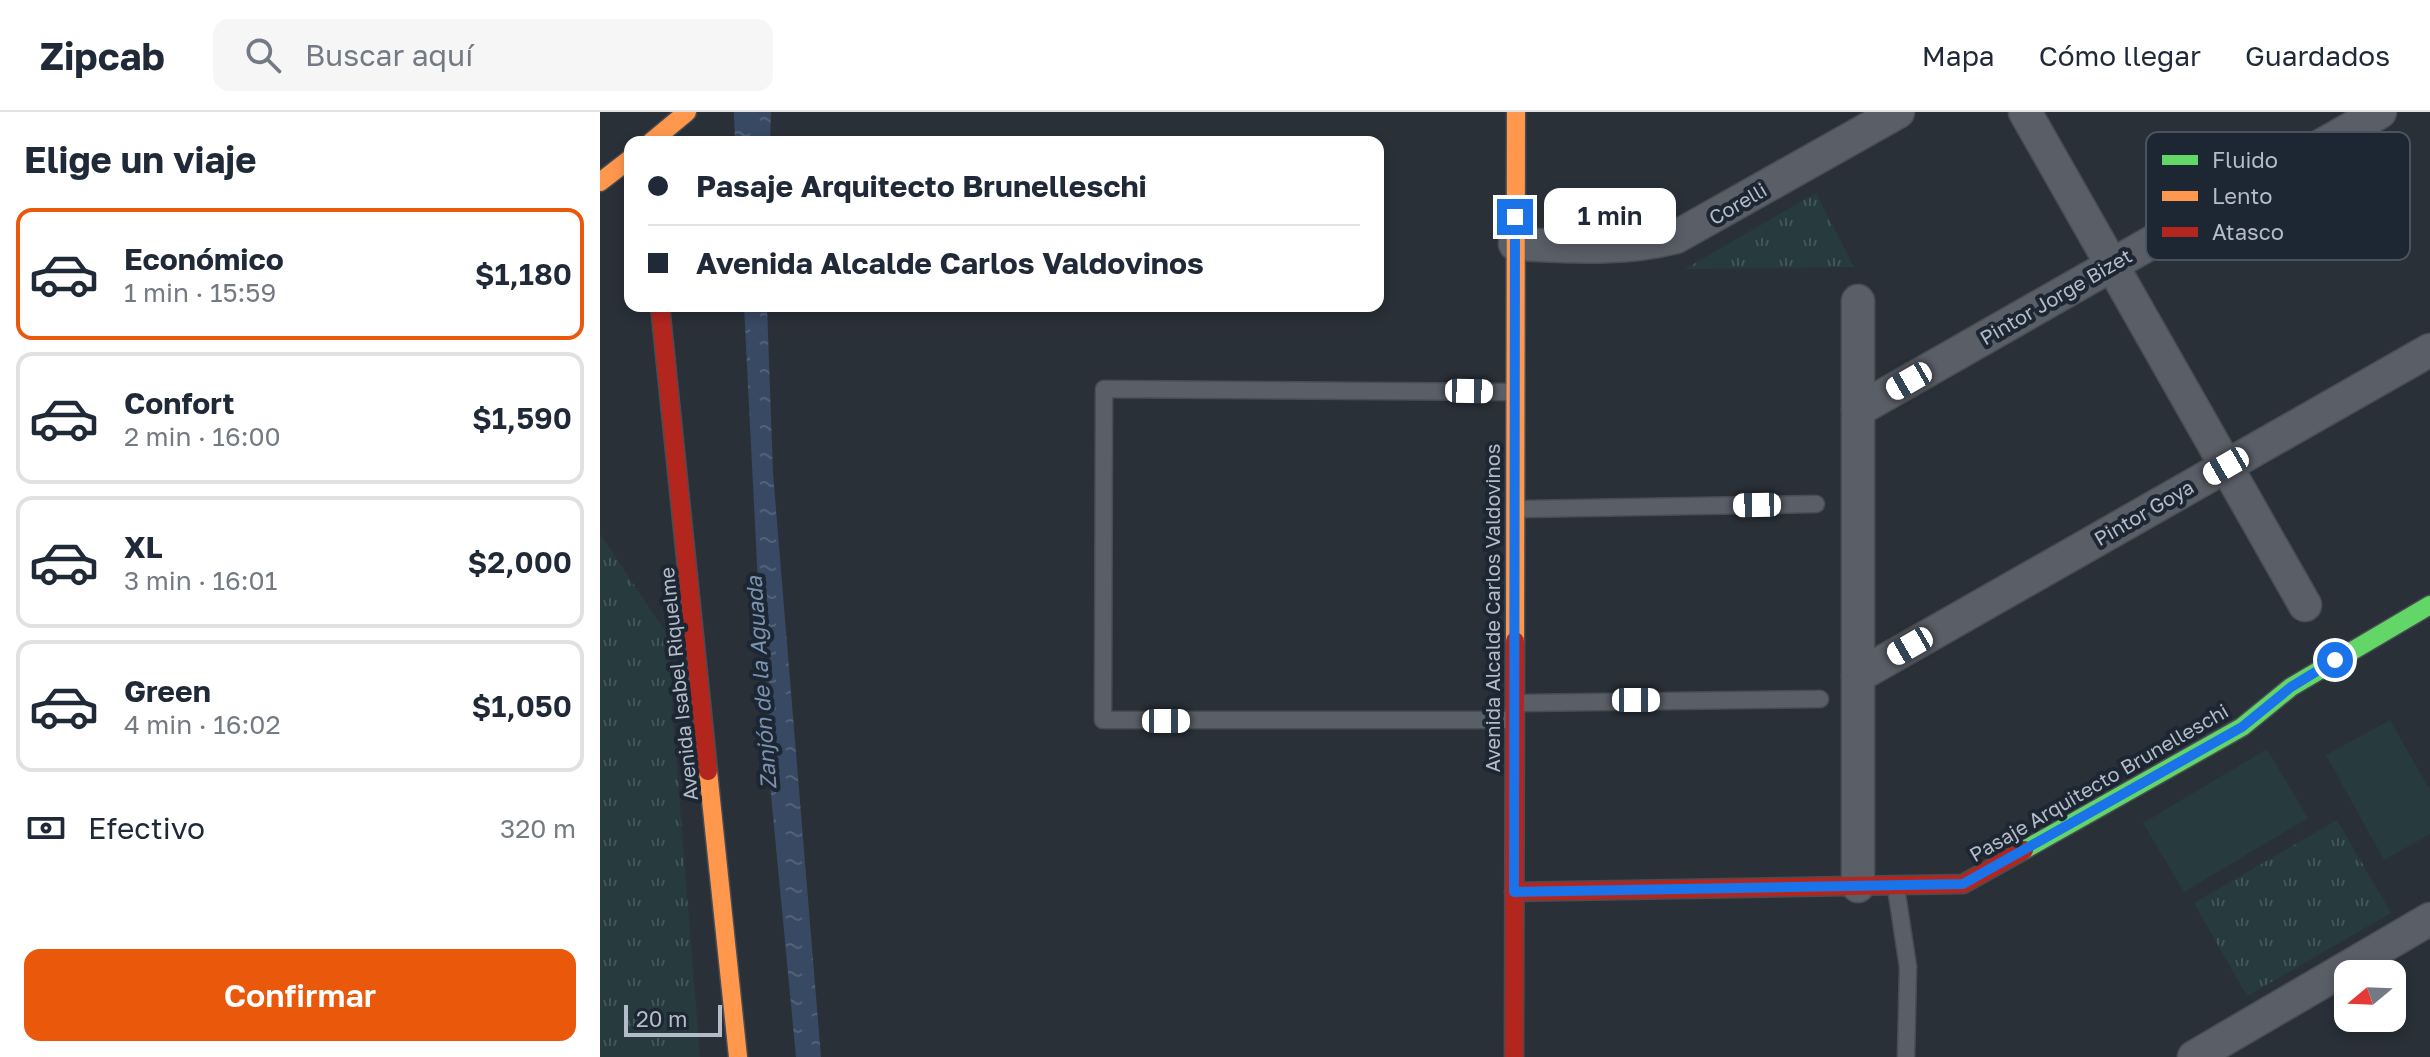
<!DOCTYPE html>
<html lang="es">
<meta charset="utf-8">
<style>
:root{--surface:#fff;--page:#f6f6f7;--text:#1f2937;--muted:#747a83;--line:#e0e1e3;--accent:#ea580c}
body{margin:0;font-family:"Golos Text",sans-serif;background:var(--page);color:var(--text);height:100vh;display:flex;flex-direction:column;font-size:30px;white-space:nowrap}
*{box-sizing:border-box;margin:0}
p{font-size:26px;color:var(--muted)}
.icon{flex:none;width:44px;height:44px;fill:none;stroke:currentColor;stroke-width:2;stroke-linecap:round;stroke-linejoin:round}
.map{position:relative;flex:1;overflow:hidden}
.panel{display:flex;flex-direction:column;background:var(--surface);width:600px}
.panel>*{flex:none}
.banner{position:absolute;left:24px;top:24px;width:760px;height:176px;border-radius:16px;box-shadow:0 4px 12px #0003;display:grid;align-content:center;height:176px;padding:0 24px;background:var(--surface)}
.needle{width:52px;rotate:251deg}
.fabs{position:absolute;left:1734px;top:848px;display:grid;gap:16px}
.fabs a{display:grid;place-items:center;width:72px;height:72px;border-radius:16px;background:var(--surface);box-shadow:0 4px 12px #0003;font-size:40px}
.scale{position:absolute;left:24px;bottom:20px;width:98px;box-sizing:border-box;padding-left:8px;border:4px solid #b4bcc9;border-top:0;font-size:22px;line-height:28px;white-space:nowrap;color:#b4bcc9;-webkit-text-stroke:6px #1d2633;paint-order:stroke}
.end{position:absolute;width:36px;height:36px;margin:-18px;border:10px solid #1a73e8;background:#fff;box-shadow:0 0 0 4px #fff}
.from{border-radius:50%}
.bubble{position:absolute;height:56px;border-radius:16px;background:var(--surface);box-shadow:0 4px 12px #0003;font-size:26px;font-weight:600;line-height:56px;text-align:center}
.car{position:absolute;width:24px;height:48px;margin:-24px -12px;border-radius:10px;box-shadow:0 0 6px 2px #0007;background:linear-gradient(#fff 24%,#345 0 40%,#fff 0 76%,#345 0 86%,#fff 0)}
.banner b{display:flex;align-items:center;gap:28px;height:76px;font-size:30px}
.banner b+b{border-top:2px solid var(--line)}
.banner i{width:20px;height:20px;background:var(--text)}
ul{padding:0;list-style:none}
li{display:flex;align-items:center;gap:24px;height:132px;margin:0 16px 12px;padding:0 8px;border:4px solid var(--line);border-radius:16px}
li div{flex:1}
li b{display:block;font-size:30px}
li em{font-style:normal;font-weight:600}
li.active{border-color:var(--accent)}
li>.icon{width:72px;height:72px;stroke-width:1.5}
h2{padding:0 24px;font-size:36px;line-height:96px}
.pay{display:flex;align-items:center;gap:20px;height:88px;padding:0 24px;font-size:30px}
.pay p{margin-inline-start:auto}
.cta{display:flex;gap:16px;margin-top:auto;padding:16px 24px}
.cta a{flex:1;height:92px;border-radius:16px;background:var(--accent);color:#fff;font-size:32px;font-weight:600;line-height:92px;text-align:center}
header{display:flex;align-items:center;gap:48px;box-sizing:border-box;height:112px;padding:0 40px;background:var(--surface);border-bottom:2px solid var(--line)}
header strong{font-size:38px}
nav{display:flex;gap:44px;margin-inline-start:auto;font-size:28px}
.search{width:560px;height:72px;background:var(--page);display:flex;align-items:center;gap:20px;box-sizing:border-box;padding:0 28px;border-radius:16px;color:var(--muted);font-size:30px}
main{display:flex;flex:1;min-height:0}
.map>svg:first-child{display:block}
.grass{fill:url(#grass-tufts)}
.pitch{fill:#273a3e}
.water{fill:url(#water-ripples)}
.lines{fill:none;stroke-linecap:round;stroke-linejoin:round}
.lane-casing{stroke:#484c53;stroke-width:19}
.street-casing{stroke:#484c53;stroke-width:35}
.fast-casing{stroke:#484c53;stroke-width:21}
.slow-casing{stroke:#484c53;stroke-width:21}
.jam-casing{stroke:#484c53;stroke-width:21}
.lane{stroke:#5a5e66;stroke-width:16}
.street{stroke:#5a5e66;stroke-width:32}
.fast{stroke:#63d668;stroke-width:18}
.slow{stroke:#ff974d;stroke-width:18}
.jam{stroke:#b3261e;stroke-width:18}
.route{stroke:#1a73e8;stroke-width:10}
.labels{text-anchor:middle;stroke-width:8;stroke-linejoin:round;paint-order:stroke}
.street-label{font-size:20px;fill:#b4bcc9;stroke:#1d2633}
.water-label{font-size:22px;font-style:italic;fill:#7c92b1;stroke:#1d2633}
.key{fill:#1d2633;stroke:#4a5360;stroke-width:2}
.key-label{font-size:22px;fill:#b4bcc9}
</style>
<header>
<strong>Zipcab</strong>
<div class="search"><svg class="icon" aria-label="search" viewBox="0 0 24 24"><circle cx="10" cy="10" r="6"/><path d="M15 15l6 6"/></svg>Buscar aquí</div>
<nav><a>Mapa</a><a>Cómo llegar</a><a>Guardados</a></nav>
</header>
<main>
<section class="panel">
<h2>Elige un viaje</h2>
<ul>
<li class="active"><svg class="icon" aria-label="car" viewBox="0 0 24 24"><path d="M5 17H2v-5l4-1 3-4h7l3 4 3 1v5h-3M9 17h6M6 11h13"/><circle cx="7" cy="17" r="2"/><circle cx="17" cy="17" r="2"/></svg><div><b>Económico</b><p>1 min · 15:59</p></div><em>$1,180</em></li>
<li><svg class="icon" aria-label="car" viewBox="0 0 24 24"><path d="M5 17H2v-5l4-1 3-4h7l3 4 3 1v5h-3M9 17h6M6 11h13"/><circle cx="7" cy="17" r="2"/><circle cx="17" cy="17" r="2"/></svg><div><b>Confort</b><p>2 min · 16:00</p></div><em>$1,590</em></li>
<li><svg class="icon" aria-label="car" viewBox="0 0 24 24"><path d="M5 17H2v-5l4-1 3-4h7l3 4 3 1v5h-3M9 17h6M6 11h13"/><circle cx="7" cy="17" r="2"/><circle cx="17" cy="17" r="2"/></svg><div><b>XL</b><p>3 min · 16:01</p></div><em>$2,000</em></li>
<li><svg class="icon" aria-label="car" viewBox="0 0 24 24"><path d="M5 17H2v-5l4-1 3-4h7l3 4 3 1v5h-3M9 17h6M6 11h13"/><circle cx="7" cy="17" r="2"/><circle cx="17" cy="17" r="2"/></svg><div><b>Green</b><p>4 min · 16:02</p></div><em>$1,050</em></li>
</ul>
<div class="pay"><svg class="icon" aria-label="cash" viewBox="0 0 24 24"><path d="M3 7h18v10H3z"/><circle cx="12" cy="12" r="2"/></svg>Efectivo<p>320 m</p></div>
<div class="cta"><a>Confirmar</a></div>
</section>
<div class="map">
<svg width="1830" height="945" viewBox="0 0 1830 945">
<defs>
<pattern id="grass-tufts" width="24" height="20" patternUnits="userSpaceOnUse" patternTransform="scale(2)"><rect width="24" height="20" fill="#273a3e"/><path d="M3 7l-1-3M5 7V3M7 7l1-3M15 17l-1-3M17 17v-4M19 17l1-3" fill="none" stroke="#445559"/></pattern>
<pattern id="water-ripples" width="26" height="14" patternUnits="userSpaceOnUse" patternTransform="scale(2)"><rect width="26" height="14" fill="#384963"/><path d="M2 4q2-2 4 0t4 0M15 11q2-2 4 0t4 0" fill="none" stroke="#526178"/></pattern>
</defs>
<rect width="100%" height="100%" fill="#2a3038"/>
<!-- grass -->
<g class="grass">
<polygon points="1216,81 1254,155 1085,157"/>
<polygon points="0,422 67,522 74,579 72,593 100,945 0,945"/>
<polygon points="1737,708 1791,801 1647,884 1594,791"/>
</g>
<!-- pitch -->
<g class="pitch">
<polygon points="1790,608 1830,678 1830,722 1784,748 1726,643"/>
<polygon points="1667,637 1708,706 1584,780 1543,711"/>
</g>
<!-- water -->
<g class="water">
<polygon points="134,0 171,0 170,30 135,30"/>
<polygon points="144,194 167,194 173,361 221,945 196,945 166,630"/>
</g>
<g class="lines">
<!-- lane casing -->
<g class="lane-casing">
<g id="lane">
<polyline points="918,397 1216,392"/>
<polyline points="918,591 1220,587"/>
<polyline points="912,608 503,608 504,277 913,280"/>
<polyline points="1296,776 1308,855 1306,945"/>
</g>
</g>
<!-- street casing -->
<g class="street-casing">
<g id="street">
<polyline points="1425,0 1705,493"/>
<path d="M915,132C969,134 1023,139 1076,125L1298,0"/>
<polyline points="1258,189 1258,774"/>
<polyline points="1258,298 1780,0"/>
<polyline points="1258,564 1830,238"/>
<polyline points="1594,945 1830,807"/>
</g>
</g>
<!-- fast casing -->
<g class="fast-casing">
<polyline id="fast" points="1424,738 1642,615 1691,575 1830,493"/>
</g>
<!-- slow casing -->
<g class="slow-casing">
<g id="slow">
<polyline points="51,30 87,0"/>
<polyline points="0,70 30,47"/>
<polyline points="915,529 916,0"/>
<polyline points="108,659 138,945"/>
</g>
</g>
<!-- jam casing -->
<g class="jam-casing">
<g id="jam">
<polyline points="60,194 108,659"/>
<polyline points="914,780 1363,772 1424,738"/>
<polyline points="914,945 915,529"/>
</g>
</g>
<!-- lane -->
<use href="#lane" class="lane"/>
<!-- street -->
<use href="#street" class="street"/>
<!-- fast -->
<use href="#fast" class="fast"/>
<!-- slow -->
<use href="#slow" class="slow"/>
<!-- jam -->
<use href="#jam" class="jam"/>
</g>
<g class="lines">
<!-- route -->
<polyline class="route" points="915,105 914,780 1363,772 1642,615 1691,575 1735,548"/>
</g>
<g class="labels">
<!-- street labels -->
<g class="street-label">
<text transform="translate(1138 92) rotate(-30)" y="7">Corelli</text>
<text transform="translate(1456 185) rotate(-30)" y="7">Pintor Jorge Bizet</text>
<text transform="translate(1544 401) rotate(-30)" y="7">Pintor Goya</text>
<text transform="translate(893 496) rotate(-90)" y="7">Avenida Alcalde Carlos Valdovinos</text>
<text transform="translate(79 572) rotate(-96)" y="7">Avenida Isabel Riquelme</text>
<text transform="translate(1499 671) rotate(-30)" y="7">Pasaje Arquitecto Brunelleschi</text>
</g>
<!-- water labels -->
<g class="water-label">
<text transform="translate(161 571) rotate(-94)" y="8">Zanjón de la Aguada</text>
</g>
</g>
<!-- legend -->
<rect x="1546" y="20" width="264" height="128" rx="12" class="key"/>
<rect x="1562" y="43" width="36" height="10" fill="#63d668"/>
<rect x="1562" y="79" width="36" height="10" fill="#ff974d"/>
<rect x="1562" y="115" width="36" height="10" fill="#b3261e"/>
<g class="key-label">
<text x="1612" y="56">Fluido</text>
<text x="1612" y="92">Lento</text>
<text x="1612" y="128">Atasco</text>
</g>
</svg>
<div class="fabs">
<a><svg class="needle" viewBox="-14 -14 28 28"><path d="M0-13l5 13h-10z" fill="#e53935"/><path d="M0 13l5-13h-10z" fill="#747a83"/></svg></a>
</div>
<div class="scale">20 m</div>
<i class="end from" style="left:1735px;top:548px"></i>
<i class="end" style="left:915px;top:105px"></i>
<div class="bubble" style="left:944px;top:76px;width:132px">1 min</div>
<i class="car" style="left:1309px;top:269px;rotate:240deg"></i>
<i class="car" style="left:869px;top:279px;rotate:91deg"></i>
<i class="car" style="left:1626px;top:354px;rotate:240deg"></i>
<i class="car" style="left:1157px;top:393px;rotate:269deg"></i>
<i class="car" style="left:1310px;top:534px;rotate:240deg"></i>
<i class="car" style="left:1036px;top:588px;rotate:90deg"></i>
<i class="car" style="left:566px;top:609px;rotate:90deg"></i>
<div class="banner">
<b><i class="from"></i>Pasaje Arquitecto Brunelleschi</b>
<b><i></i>Avenida Alcalde Carlos Valdovinos</b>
</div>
</div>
</main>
